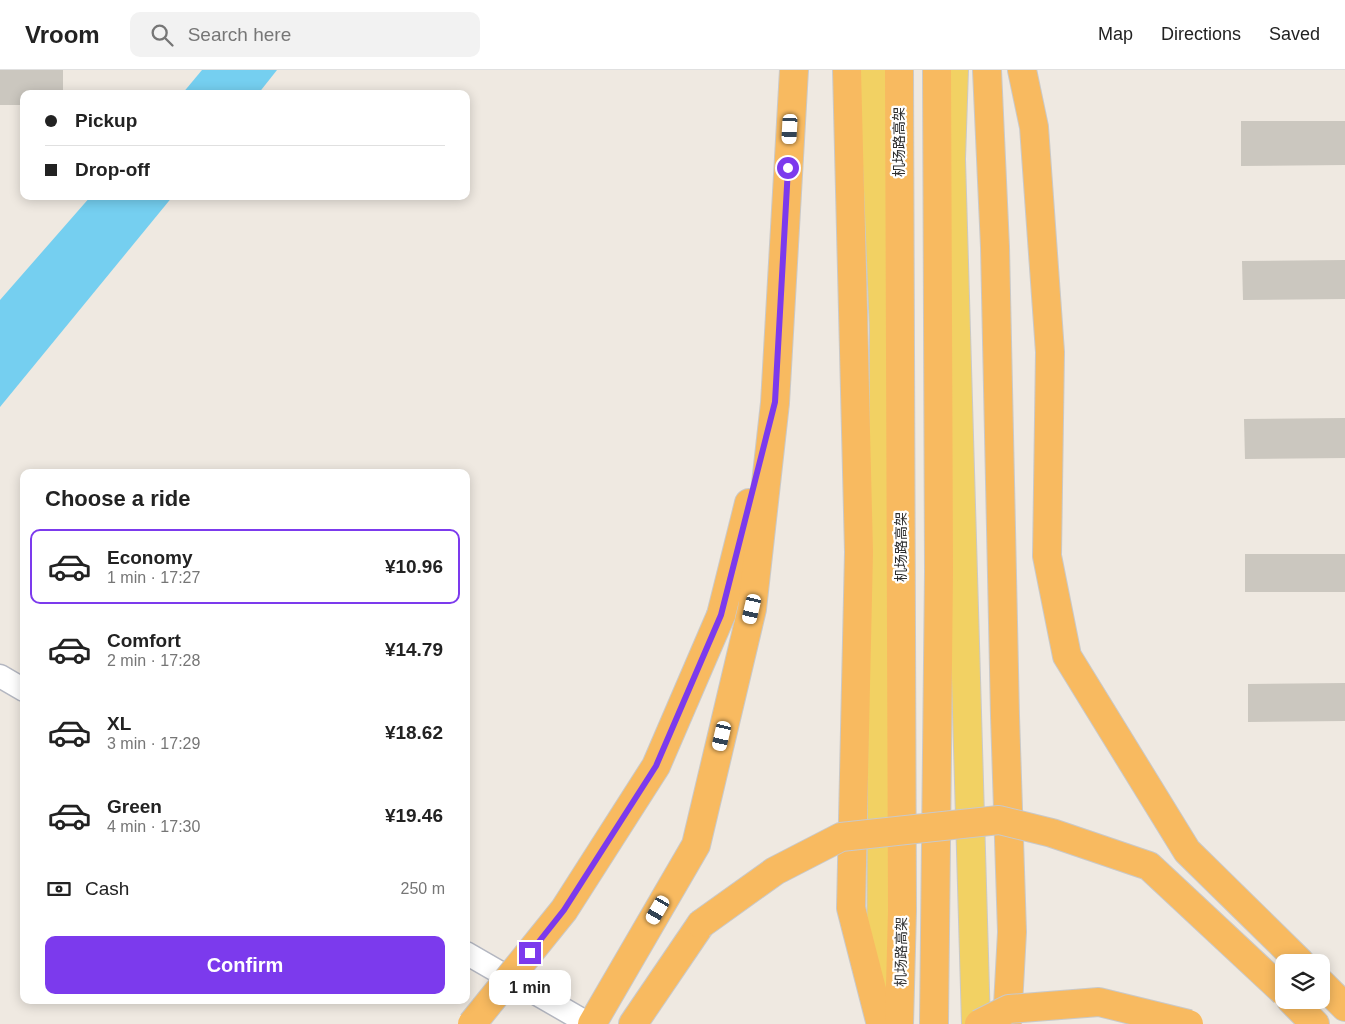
<!DOCTYPE html>
<meta charset="utf-8">
<style>
:root{--surface:#fff;--page:#f2f2f2;--text:#222;--muted:#767676;--line:#e0e0e0;--accent:#7c3aed}
body{margin:0;font-family:Arial,"Noto Sans SC",sans-serif;background:var(--page);color:var(--text);height:100vh;display:flex;flex-direction:column;font-size:19px;white-space:nowrap}
*{box-sizing:border-box;margin:0}
p{font-size:16px;color:var(--muted)}
.icon{flex:none;width:28px;height:28px;fill:none;stroke:currentColor;stroke-width:2;stroke-linecap:round;stroke-linejoin:round}
.map{position:relative;flex:1;overflow:hidden}
.details{position:absolute;left:20px;top:399px;width:450px;height:535px;display:flex;flex-direction:column;background:var(--surface);border-radius:10px;box-shadow:0 2px 12px #0003}
.details>*{flex:none}
.banner{position:absolute;left:20px;top:20px;width:450px;height:110px;border-radius:10px;box-shadow:0 2px 12px #0003;display:grid;align-content:center;height:110px;padding:0 25px;background:var(--surface)}
.buttons{position:absolute;left:1275px;top:884px;display:grid;gap:10px}
.buttons a{display:grid;place-items:center;width:55px;height:55px;border-radius:10px;background:var(--surface);box-shadow:0 2px 12px #0003;font-size:25px}
.end{position:absolute;width:22px;height:22px;margin:-11px;border:6px solid #7c3aed;background:#fff;box-shadow:0 0 0 2px #fff}
.from{border-radius:50%}
.bubble{position:absolute;height:35px;border-radius:10px;background:var(--surface);box-shadow:0 2px 12px #0003;font-size:16px;font-weight:600;line-height:35px;text-align:center}
.car{position:absolute;width:15px;height:30px;margin:-15px -8px;border-radius:6px;box-shadow:0 0 4px 1px #0007;background:linear-gradient(#fff 24%,#345 0 40%,#fff 0 76%,#345 0 86%,#fff 0)}
.banner b{display:flex;align-items:center;gap:18px;height:48px;font-size:19px}
.banner b+b{border-top:1px solid var(--line)}
.banner i{width:12px;height:12px;background:var(--text)}
ul{padding:0;list-style:none}
li{display:flex;align-items:center;gap:15px;height:75px;margin:0 10px 8px;padding:0 15px;border:2px solid transparent;border-radius:10px}
li div{flex:1}
li b{display:block;font-size:19px}
li em{font-style:normal;font-weight:600}
li.active{border-color:var(--accent)}
li>.icon{width:45px;height:45px;stroke-width:1.5}
h2{padding:0 25px;font-size:22px;line-height:60px}
.pay{display:flex;align-items:center;gap:12px;height:55px;padding:0 25px;font-size:19px}
.pay p{margin-inline-start:auto}
.button{display:flex;gap:10px;margin-top:auto;padding:10px 25px}
.button a{flex:1;height:58px;border-radius:10px;background:var(--accent);color:#fff;font-size:20px;font-weight:600;line-height:58px;text-align:center}
header{display:flex;align-items:center;gap:30px;box-sizing:border-box;height:70px;padding:0 25px;background:var(--surface);border-bottom:1px solid var(--line)}
header strong{font-size:24px}
nav{display:flex;gap:28px;margin-inline-start:auto;font-size:18px}
.search{width:350px;height:45px;background:var(--page);display:flex;align-items:center;gap:12px;box-sizing:border-box;padding:0 18px;border-radius:10px;color:var(--muted);font-size:19px}
.map>svg:first-child{display:block}
.water{fill:#75cff0}
.building{fill:#cbc7bf}
.lines{fill:none;stroke-linecap:round;stroke-linejoin:round}
.minor-casing{stroke:#b4b7c1;stroke-width:25}
.primary-casing{stroke:#c9c9c9;stroke-width:30}
.trunk-casing{stroke:#c9c9c9;stroke-width:30}
.minor{stroke:#fff;stroke-width:22}
.primary{stroke:#f2d163;stroke-width:28}
.trunk{stroke:#f8ba60;stroke-width:28}
.trunk-bridge-casing{stroke:#c9c9c9;stroke-width:30;stroke-linecap:butt}
.trunk-bridge{stroke:#f8ba60;stroke-width:28}
.route{stroke:#7c3aed;stroke-width:6}
.labels{text-anchor:middle;stroke-width:4.5;stroke-linejoin:round;paint-order:stroke}
.street-label{font-size:14px;fill:#2e2e2e;stroke:#fff}
</style>
<header>
<strong>Vroom</strong>
<div class="search"><svg class="icon" aria-label="search" viewBox="0 0 24 24"><circle cx="10" cy="10" r="6"/><path d="M15 15l6 6"/></svg>Search here</div>
<nav><a>Map</a><a>Directions</a><a>Saved</a></nav>
</header>
<div class="map">
<svg width="1345" height="954" viewBox="0 0 1345 954">
<rect width="100%" height="100%" fill="#efe9e1"/>
<!-- water -->
<g class="water">
<polygon points="202,0 277,0 258,24 182,24"/>
<polygon points="91,126 173,126 0,337 0,230"/>
</g>
<!-- building -->
<g class="building">
<polygon points="0,0 63,0 63,24 24,24 24,35 0,35"/>
<polygon points="1241,51 1345,51 1345,95 1241,96"/>
<polygon points="1345,190 1345,229 1243,230 1242,191"/>
<polygon points="1345,348 1345,388 1245,389 1244,349"/>
<rect x="1245" y="484" width="100" height="38"/>
<polygon points="1345,613 1345,651 1248,652 1248,614"/>
</g>
<g class="lines">
<!-- minor casing -->
<g class="minor-casing">
<g id="minor">
<polyline points="0,606 24,620"/>
<polyline points="466,883 589,954"/>
</g>
</g>
<!-- primary casing -->
<g class="primary-casing">
<g id="primary">
<polyline points="873,0 884,261 881,941"/>
<polyline points="954,0 951,89 976,954"/>
</g>
</g>
<!-- trunk casing -->
<g class="trunk-casing">
<g id="trunk">
<polyline points="847,0 859,482 851,838 880,951"/>
<polyline points="899,0 902,841 899,954"/>
<polyline points="987,0 995,177 1005,646 1012,862 1007,954"/>
<polyline points="1022,0 1034,57 1050,282 1047,486 1067,586 1187,781 1300,892"/>
<polyline points="721,545 749,433"/>
<polyline points="1321,913 1345,937"/>
<polyline points="1291,930 1315,954"/>
<polyline points="592,954 696,775 752,539 775,333 794,0"/>
<polyline points="633,954 701,854"/>
<polyline points="934,954 939,502 937,0"/>
</g>
</g>
<!-- minor -->
<use href="#minor" class="minor"/>
<!-- primary -->
<use href="#primary" class="primary"/>
<!-- trunk -->
<use href="#trunk" class="trunk"/>
<!-- trunk-bridge casing -->
<g class="trunk-bridge-casing">
<g id="trunk-bridge">
<polyline points="701,854 775,801 841,767 999,750 1052,763 1149,796 1284,922"/>
<polyline points="472,954 564,840 656,696 721,545"/>
<polyline points="979,954 1009,939 1099,932 1189,954"/>
</g>
</g>
<!-- trunk-bridge -->
<use href="#trunk-bridge" class="trunk-bridge"/>
</g>
<g class="lines">
<!-- route -->
<polyline class="route" points="530,883 564,840 656,696 721,545 775,332 788,98"/>
</g>
<g class="labels">
<!-- street labels -->
<g class="street-label">
<text transform="translate(899 72) rotate(-90)" y="5">机场路高架</text>
<text transform="translate(901 477) rotate(-90)" y="5">机场路高架</text>
<text transform="translate(901 882) rotate(-89)" y="5">机场路高架</text>
</g>
</g>
</svg>
<div class="buttons">
<a><svg class="icon" aria-label="layers" viewBox="0 0 24 24"><path d="M12 4l9 5-9 5-9-5zM3 14l9 5 9-5"/></svg></a>
</div>
<i class="end from" style="left:788px;top:98px"></i>
<i class="end" style="left:530px;top:883px"></i>
<div class="bubble" style="left:489px;top:900px;width:82px">1 min</div>
<i class="car" style="left:790px;top:59px;rotate:183deg"></i>
<i class="car" style="left:752px;top:539px;rotate:193deg"></i>
<i class="car" style="left:722px;top:666px;rotate:193deg"></i>
<i class="car" style="left:658px;top:840px;rotate:210deg"></i>
<div class="banner">
<b><i class="from"></i>Pickup</b>
<b><i></i>Drop-off</b>
</div>
<section class="details">
<h2>Choose a ride</h2>
<ul>
<li class="active"><svg class="icon" aria-label="car" viewBox="0 0 24 24"><path d="M5 17H2v-5l4-1 3-4h7l3 4 3 1v5h-3M9 17h6M6 11h13"/><circle cx="7" cy="17" r="2"/><circle cx="17" cy="17" r="2"/></svg><div><b>Economy</b><p>1 min · 17:27</p></div><em>¥10.96</em></li>
<li><svg class="icon" aria-label="car" viewBox="0 0 24 24"><path d="M5 17H2v-5l4-1 3-4h7l3 4 3 1v5h-3M9 17h6M6 11h13"/><circle cx="7" cy="17" r="2"/><circle cx="17" cy="17" r="2"/></svg><div><b>Comfort</b><p>2 min · 17:28</p></div><em>¥14.79</em></li>
<li><svg class="icon" aria-label="car" viewBox="0 0 24 24"><path d="M5 17H2v-5l4-1 3-4h7l3 4 3 1v5h-3M9 17h6M6 11h13"/><circle cx="7" cy="17" r="2"/><circle cx="17" cy="17" r="2"/></svg><div><b>XL</b><p>3 min · 17:29</p></div><em>¥18.62</em></li>
<li><svg class="icon" aria-label="car" viewBox="0 0 24 24"><path d="M5 17H2v-5l4-1 3-4h7l3 4 3 1v5h-3M9 17h6M6 11h13"/><circle cx="7" cy="17" r="2"/><circle cx="17" cy="17" r="2"/></svg><div><b>Green</b><p>4 min · 17:30</p></div><em>¥19.46</em></li>
</ul>
<div class="pay"><svg class="icon" aria-label="cash" viewBox="0 0 24 24"><path d="M3 7h18v10H3z"/><circle cx="12" cy="12" r="2"/></svg>Cash<p>250 m</p></div>
<div class="button"><a>Confirm</a></div>
</section>
</div>
